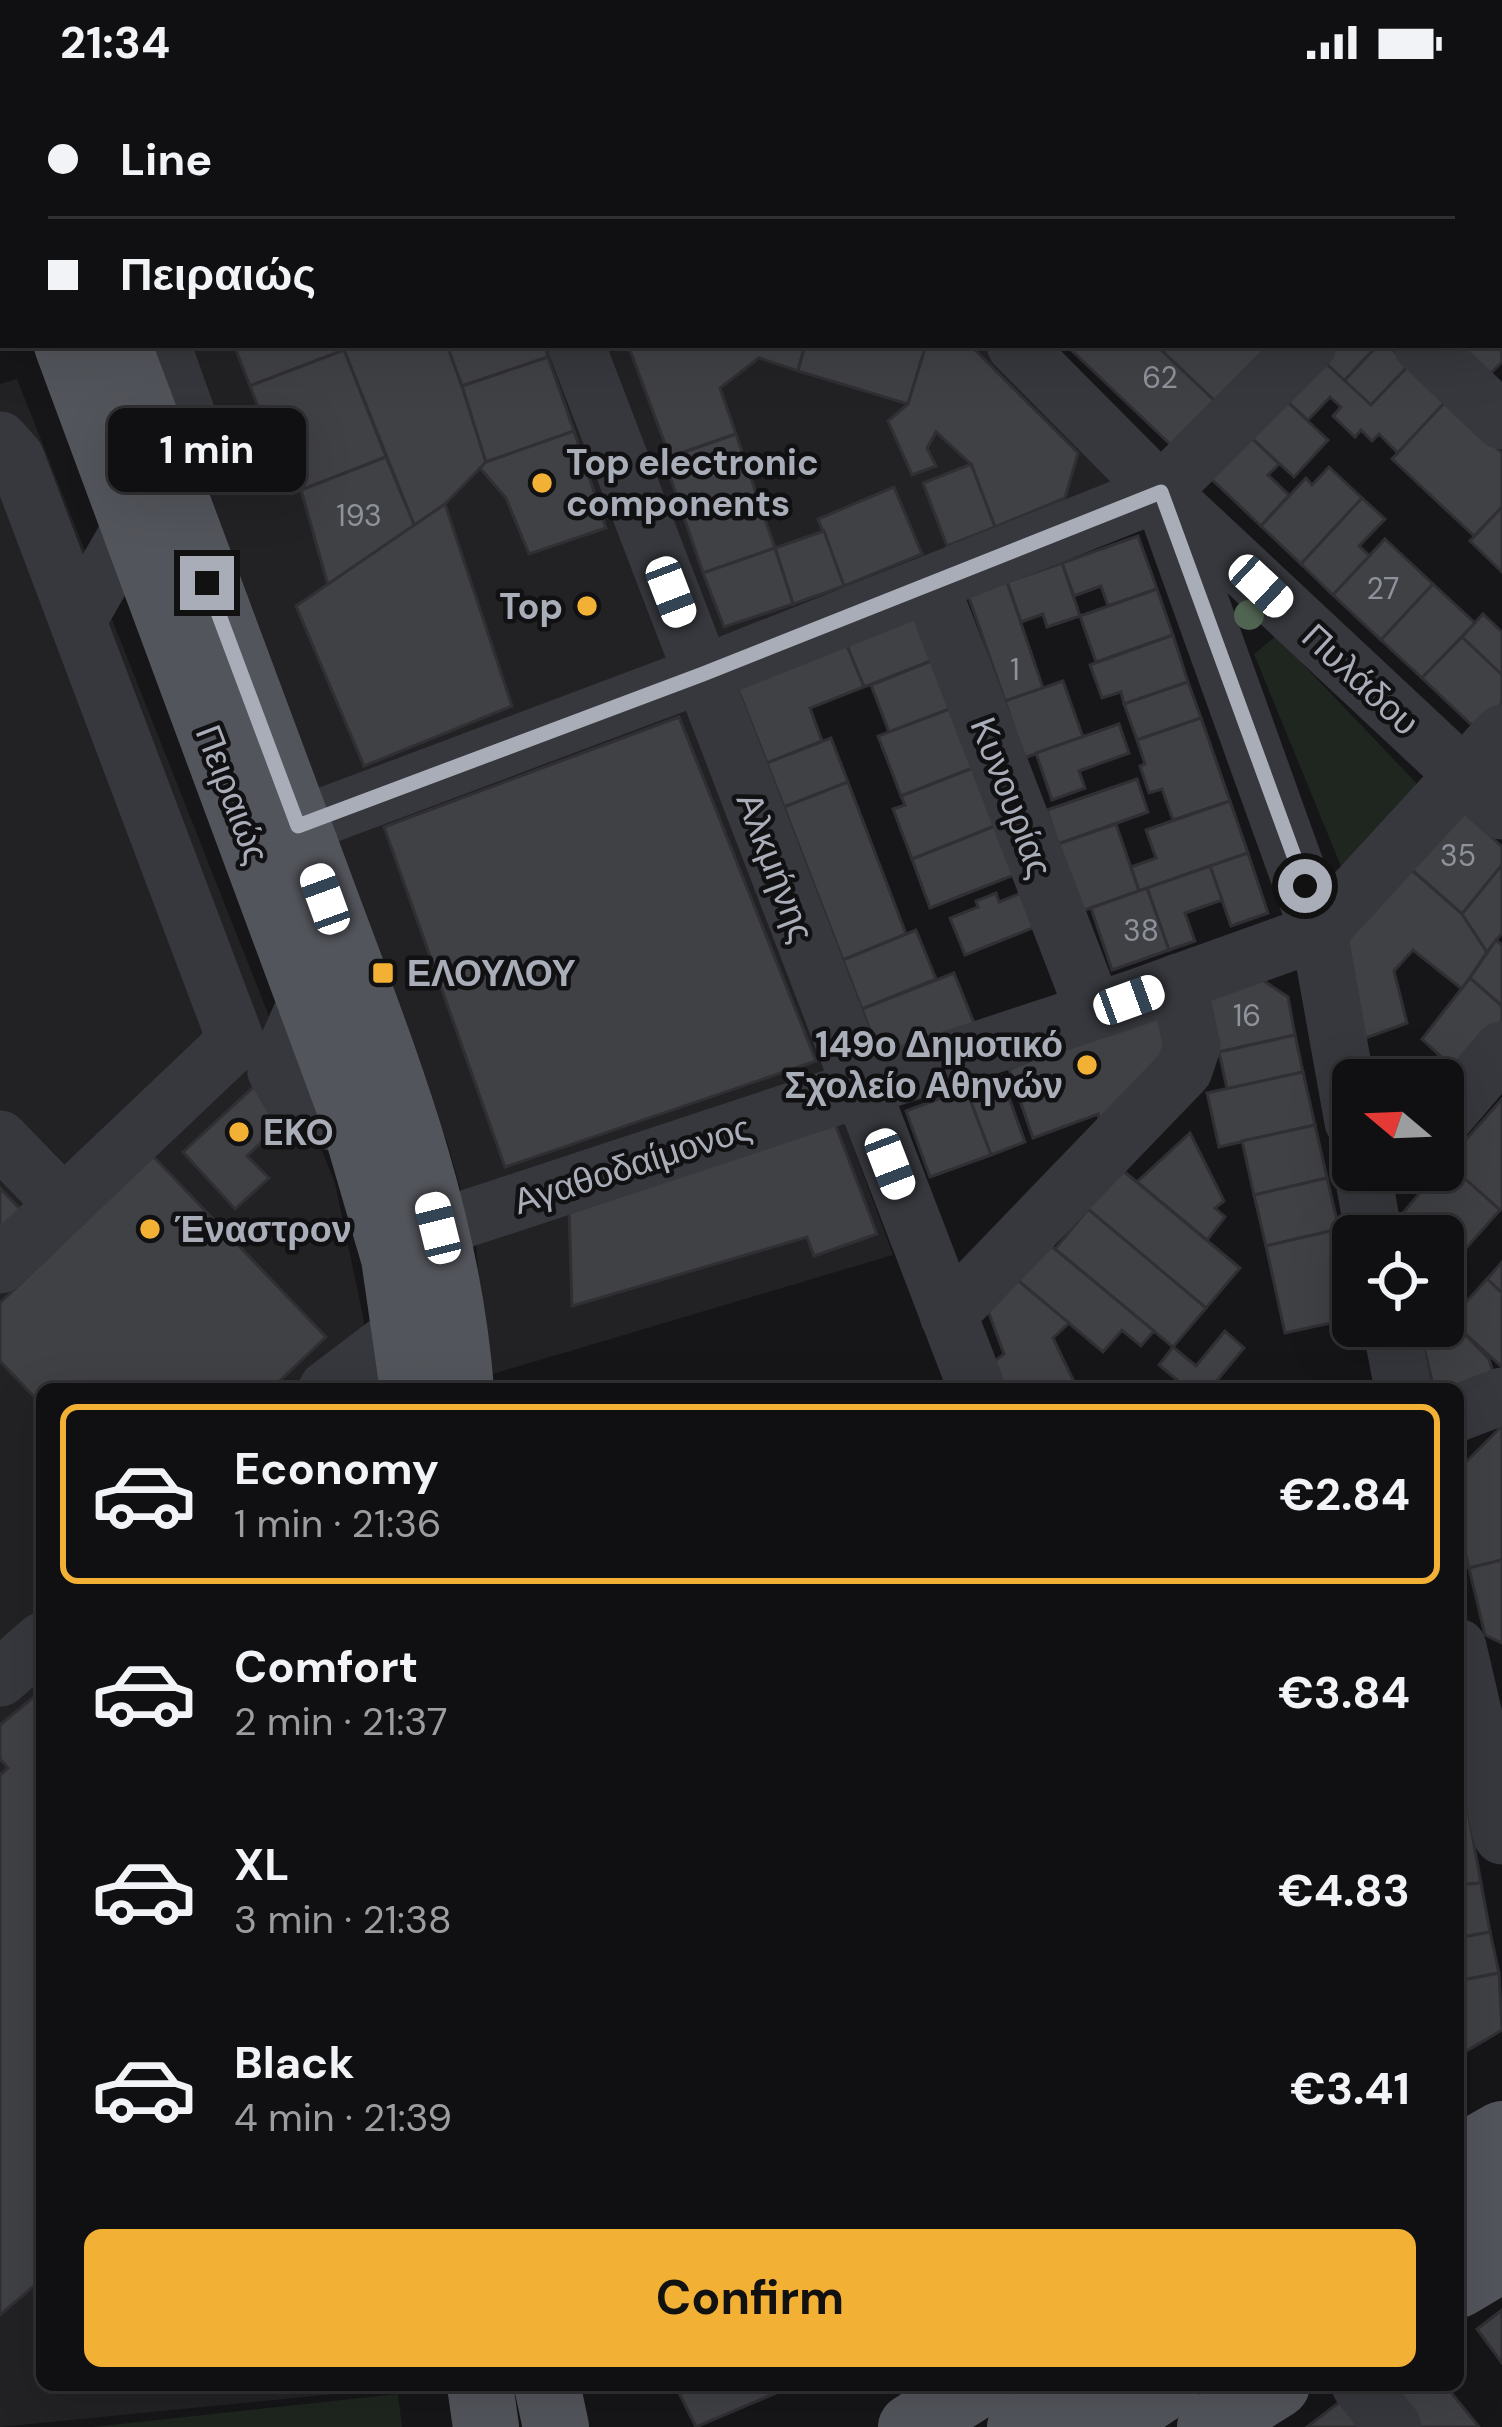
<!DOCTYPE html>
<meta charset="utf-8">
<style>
:root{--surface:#101012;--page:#19191b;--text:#f1f3f6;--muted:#9c9d9f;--line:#303032;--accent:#f2b134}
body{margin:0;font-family:"DM Sans",sans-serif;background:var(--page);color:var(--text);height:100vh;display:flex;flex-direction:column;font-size:45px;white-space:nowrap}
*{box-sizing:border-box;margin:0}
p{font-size:39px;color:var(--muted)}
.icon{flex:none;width:66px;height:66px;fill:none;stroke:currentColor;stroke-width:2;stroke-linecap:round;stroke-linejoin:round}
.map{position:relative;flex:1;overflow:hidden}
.panel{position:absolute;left:36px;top:1299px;width:1428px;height:1008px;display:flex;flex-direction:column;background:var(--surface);border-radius:18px;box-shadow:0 12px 48px #0002,0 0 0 3px var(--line)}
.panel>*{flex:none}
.banner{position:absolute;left:0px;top:0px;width:1503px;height:264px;box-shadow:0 12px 48px #0002,0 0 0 3px var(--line);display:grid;align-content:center;height:264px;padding:0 48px;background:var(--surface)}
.needle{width:78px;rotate:289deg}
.buttons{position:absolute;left:1332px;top:975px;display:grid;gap:24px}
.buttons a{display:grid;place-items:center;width:132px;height:132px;border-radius:18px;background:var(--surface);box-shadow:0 12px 48px #0002,0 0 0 3px var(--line);font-size:60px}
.end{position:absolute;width:54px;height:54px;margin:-27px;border:15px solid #a8adb8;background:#111;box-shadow:0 0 0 6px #111}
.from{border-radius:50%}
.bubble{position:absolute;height:84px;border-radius:18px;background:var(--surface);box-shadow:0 12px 48px #0002,0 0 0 3px var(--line);font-size:39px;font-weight:700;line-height:84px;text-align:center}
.car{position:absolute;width:36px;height:72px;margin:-36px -18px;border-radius:15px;box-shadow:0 0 9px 3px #0007;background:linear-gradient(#fff 24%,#345 0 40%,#fff 0 76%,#345 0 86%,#fff 0)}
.banner b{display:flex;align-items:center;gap:42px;height:114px;font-size:45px}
.banner b+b{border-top:3px solid var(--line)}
.banner i{width:30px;height:30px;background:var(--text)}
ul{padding:21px 0 0;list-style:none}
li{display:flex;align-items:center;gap:36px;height:180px;margin:0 24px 18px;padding:0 24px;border:6px solid transparent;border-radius:18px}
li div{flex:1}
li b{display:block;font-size:45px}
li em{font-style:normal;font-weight:700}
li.selected{border-color:var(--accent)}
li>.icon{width:108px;height:108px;stroke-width:1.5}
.primary-button{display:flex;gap:24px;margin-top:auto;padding:24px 48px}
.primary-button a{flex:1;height:138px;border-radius:18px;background:var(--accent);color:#111;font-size:48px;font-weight:700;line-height:138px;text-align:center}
.status{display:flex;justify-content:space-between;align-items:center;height:84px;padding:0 60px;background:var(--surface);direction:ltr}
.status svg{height:33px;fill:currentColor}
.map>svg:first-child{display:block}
.built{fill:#222225}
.green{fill:#1e261f}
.building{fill:#404145;stroke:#303034;stroke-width:3}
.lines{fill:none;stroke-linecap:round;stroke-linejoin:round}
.minor{stroke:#37383d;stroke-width:57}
.major{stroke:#53555c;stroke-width:66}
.tree{fill:#506452}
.route{stroke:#a8adb8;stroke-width:15}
.poi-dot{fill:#f2b134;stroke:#111113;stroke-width:4.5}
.labels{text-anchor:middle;stroke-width:9;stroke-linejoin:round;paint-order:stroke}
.number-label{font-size:30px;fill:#8e929b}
.poi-label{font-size:36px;font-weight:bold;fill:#a8adb8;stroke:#111113;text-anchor:start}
.street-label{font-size:36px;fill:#a8adb8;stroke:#111113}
</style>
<div class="status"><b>21:34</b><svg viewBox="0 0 49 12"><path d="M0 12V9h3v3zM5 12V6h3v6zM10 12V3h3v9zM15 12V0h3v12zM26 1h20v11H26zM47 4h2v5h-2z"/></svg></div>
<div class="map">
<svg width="1502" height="2343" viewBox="0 0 1502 2343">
<rect width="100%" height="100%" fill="#161618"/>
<!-- built -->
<g class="built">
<polygon points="141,261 559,261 893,1171 486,1292 476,1159 448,1061"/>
<polygon points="576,261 1011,261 1161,408 703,590"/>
<polygon points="17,295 335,1099 363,1232 372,1305 42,1305 42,2301 427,2301 0,2343 0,300"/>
</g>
<!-- green -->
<g class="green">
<polygon points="1276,552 1423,706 1345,792 1254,570"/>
<polygon points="398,2310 402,2343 93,2343"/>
</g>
<!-- building -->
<g class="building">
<polygon points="274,0 451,0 452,3 275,3"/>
<polygon points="817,0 906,0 903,3"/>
<polygon points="1408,0 1500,0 1502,17 1500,3"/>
<polygon points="1500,250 1502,278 1490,290 1459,261 1500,261"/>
<polygon points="234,261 343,261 344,266 250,302"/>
<polygon points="356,261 447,261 462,302 486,378 445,420 415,443 344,266"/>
<polygon points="447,261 544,261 548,273 462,302"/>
<polygon points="628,261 805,261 798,287 759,274 720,304 736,350 670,373"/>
<polygon points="805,261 926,261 908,320 798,287"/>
<polygon points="926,261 970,261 1078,369 1065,414 995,443 971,380 936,348 927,364 936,382 912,391 888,337 908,320"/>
<polygon points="1066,261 1156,261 1215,317 1172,362"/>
<polygon points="1156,261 1269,261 1215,317"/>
<polygon points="1325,261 1378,261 1344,297 1316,270"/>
<polygon points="1378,261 1387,261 1409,281 1371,321 1344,297"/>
<polygon points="344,266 386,373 291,410 250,302"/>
<polygon points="1316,270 1371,321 1409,281 1447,316 1398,369 1379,350 1372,357 1361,346 1355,353 1333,332 1341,323 1330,313 1308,336 1279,310"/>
<polygon points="548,273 574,347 486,378 462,302"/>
<polygon points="1279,310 1328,356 1294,393 1244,347"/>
<polygon points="1447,316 1502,369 1502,423 1474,452 1392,375"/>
<polygon points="574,347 606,444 529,470 506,414 480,384 486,378"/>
<polygon points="1244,347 1279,380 1268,391 1289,411 1261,442 1205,389"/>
<polygon points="736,350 775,464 703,489 664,375"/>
<polygon points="386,373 415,443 328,501 301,406"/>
<polygon points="971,380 995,443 947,462 923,399"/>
<polygon points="1329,383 1362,414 1301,480 1261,442 1306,394 1312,401"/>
<polygon points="894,403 922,470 844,502 818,435"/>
<polygon points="1362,414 1385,435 1359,462 1370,472 1333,511 1301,480"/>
<polygon points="445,420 512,622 364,682 296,522"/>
<polygon points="1502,423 1502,488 1470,457"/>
<polygon points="824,447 844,502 793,520 775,464"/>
<polygon points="1138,452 1157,505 1108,522 1101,502 1074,512 1062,479"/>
<polygon points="1385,455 1433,500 1381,556 1333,511"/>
<polygon points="775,464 793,520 724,543 703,489"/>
<polygon points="1062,479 1080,532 1047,543 1043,530 1021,538 1007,498"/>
<polygon points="1007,498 1043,604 1005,617 968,511"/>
<polygon points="1433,500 1475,539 1422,594 1381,556"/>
<polygon points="1157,505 1173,551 1096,578 1080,532"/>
<polygon points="918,528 936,575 864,603 845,557"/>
<polygon points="1483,530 1502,548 1502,591 1462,553"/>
<polygon points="1173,551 1188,598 1124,620 1121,608 1102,614 1090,581"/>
<polygon points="1462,553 1502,591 1502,619 1477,646 1422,594"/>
<polygon points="845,557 864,603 810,624 822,657 767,679 736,600"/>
<polygon points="936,575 955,623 889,648 871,601"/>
<polygon points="1063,597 1083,653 1024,674 1005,617"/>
<polygon points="1188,598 1201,634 1137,656 1124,620"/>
<polygon points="955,623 978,682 901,712 878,652"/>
<polygon points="679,633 816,977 505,1083 384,743"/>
<polygon points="1201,634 1230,717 1173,736 1162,705 1149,709 1140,682 1145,680 1137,656"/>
<polygon points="1119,640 1129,669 1079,687 1085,704 1052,716 1036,669"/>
<polygon points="831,654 848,698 784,723 767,679"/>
<polygon points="978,682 1000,740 912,775 893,725 905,721 901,712"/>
<polygon points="1137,695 1148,728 1058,760 1047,726"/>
<polygon points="848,698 906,850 843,876 784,723"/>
<polygon points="1230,717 1248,769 1139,807 1131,783 1156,774 1146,746"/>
<polygon points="1460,722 1502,763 1502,781 1462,830 1406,781"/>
<polygon points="1000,740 1019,789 930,824 912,775"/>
<polygon points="1116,740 1139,807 1082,827 1058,760"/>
<polygon points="1248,769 1268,829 1231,842 1210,782"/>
<polygon points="1406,781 1462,830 1487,868 1462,905 1413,866 1394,887 1407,939 1363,955 1338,851"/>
<polygon points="1502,781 1502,849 1487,868 1462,830"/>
<polygon points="1210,782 1222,816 1185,829 1195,857 1169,866 1147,804"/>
<polygon points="1147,804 1169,866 1112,886 1091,824"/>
<polygon points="1029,806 1043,840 965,871 950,834 978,823 976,817 996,809 999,818"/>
<polygon points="916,846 936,895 862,925 843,876"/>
<polygon points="1496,856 1502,861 1502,922 1470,894"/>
<polygon points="954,889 974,939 881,975 862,925"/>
<polygon points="1252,889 1288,913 1295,951 1219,968 1194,911"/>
<polygon points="1470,894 1502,922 1502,946 1464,994 1422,955"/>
<polygon points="1159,927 1169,956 1164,974 1100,1045 1098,1030 1033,1054 1009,985"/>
<polygon points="1295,951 1303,988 1227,1005 1219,968"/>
<polygon points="1439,971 1464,994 1419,996"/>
<polygon points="1303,988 1315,1041 1219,1063 1207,1009"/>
<polygon points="1001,992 1025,1058 991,1071 966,1005"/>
<polygon points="261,996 294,1027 247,1072 269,1094 235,1125 183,1068"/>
<polygon points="966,1005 991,1071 930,1093 906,1027"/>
<polygon points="1502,1015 1502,1124 1500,1126 1446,1078"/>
<polygon points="834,1037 877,1150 814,1172 807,1153 572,1222 569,1123"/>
<polygon points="1315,1041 1327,1094 1254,1111 1242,1057"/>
<polygon points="1190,1049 1224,1117 1215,1124 1225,1133 1207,1156 1137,1098"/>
<polygon points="153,1072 326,1253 271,1305 42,1305 42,1321 0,1277 0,1219"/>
<polygon points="1446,1078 1500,1126 1451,1181 1454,1206 1443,1208 1443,1152 1401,1152 1391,1143"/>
<polygon points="1115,1080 1240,1184 1206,1224 1081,1121"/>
<polygon points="1327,1094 1339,1145 1266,1162 1254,1111"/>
<polygon points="0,1104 21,1126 0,1147"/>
<polygon points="1088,1125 1206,1224 1173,1263 1055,1165"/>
<polygon points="1339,1145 1353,1210 1353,1234 1285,1249 1266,1162"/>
<polygon points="1044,1156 1154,1247 1141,1262 1122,1246 1103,1268 1014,1193"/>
<polygon points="1502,1178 1502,1209 1487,1195"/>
<polygon points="1014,1193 1069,1239 1053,1254 1077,1304 1003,1305 992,1279 1004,1270 987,1224"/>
<polygon points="1487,1195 1502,1209 1502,1283 1459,1244 1457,1228"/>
<polygon points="1454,1206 1459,1244 1489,1275 1496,1298 1434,1305 1419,1242 1443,1242 1443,1208"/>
<polygon points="1225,1247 1244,1264 1210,1305 1188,1305 1159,1281 1173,1263 1196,1282"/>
<polygon points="1502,1342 1502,1476 1469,1484 1458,1439 1458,1386"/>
<polygon points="1502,1476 1502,1559 1485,1551 1469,1484"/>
<polygon points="42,1606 42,2195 0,2231 0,1691 8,1684 0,1675 0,1641"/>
<polygon points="1458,1701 1464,1706 1481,1799 1458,1801"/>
<polygon points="1481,1799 1490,1848 1458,1854 1458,1801"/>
<polygon points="1490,1848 1499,1889 1458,1897 1458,1854"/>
<polygon points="1499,1889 1502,1946 1458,1972 1458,1897"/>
<polygon points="1502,2226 1502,2279 1477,2245"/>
<polygon points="675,2301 795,2301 696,2343"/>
<polygon points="1393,2301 1445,2301 1479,2343 1411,2343"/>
<polygon points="1342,2316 1363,2343 1307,2343"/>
</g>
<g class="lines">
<!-- minor -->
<g class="minor">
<polyline points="478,0 479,3"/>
<polyline points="947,0 950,3"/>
<polyline points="570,3 573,0"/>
<polyline points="1069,3 1072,0"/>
<polyline points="1253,3 1256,0"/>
<polyline points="1500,57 1502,55"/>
<polyline points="576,261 977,1305"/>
<polyline points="1015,261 1161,408 1502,727"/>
<polyline points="1422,261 1502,337"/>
<polyline points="122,271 168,278 191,342 162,378"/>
<polyline points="0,356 16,374 236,957 0,1181"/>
<polyline points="1164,417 1319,848 1353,1038"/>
<polyline points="930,500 1094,927"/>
<polyline points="78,536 132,442"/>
<polyline points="298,742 703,590 1161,408 1308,261"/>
<polyline points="310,910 276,987 301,1029 357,1045"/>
<polyline points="1443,1035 1502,966"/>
<polyline points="0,1055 63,1120"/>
<polyline points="1362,1086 1374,1152"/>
<polyline points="438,1144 1129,916 1319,848 1502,649"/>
<polyline points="948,1231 1184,986 1192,962 1178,898"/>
<polyline points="1391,1242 1403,1305"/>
<polyline points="327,1305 406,1245"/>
<polyline points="1458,1329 1502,1312"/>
<polyline points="1458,1563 1502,1752"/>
<polyline points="0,1594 42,1557"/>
<polyline points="1360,2301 1393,2343"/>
</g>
<!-- major -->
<g class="major">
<polyline points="19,0 20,3"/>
<polyline points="0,86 3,94"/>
<polyline points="67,261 352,1030 394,1174 413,1305"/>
<path d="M118,261C185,437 250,613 316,790C380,964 446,1118 461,1305"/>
<polyline points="1458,2075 1502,2050"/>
<polyline points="1458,2131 1502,2106"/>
<polyline points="1458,2201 1502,2175"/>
<polyline points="480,2301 486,2343"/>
<polyline points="547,2301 556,2343"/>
<polyline points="911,2343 978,2301"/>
<polyline points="1020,2343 1084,2301"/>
<polyline points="1105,2343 1168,2301"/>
<polyline points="1210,2343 1277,2301"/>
</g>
</g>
<!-- trees -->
<circle class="tree" cx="1249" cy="531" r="15"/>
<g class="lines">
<!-- route -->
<polyline class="route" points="207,499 298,742 703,590 1161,408 1305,802"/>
</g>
<!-- markers -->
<g class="poi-dot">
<circle cx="542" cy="399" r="12"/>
<circle cx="587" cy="522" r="12"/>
<rect x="371" y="877" width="24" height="24" rx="6"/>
<circle cx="1087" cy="981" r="12"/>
<circle cx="239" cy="1048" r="12"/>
<circle cx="150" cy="1145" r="12"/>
</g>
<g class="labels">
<!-- number labels -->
<g class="number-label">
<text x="1160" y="304">62</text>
<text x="359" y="442">193</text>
<text x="1383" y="515">27</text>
<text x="1015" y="596">1</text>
<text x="1458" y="782">35</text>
<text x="1141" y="857">38</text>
<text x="1247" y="942">16</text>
</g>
<!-- poi labels -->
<g class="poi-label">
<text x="566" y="391">Top electronic<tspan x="566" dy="41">components</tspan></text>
<text x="563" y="535" text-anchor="end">Top</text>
<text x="407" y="902">ΕΛΟΥΛΟΥ</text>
<text x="1063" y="973" text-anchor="end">149ο Δημοτικό<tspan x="1063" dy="41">Σχολείο Αθηνών</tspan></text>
<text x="263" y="1061">EKO</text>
<text x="174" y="1158">Έναστρον</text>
</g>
<!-- street labels -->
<g class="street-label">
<text transform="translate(1361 595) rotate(43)" y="13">Πυλάδου</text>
<text transform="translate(233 710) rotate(69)" y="13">Πειραιώς</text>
<text transform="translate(1012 713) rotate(69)" y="13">Κυνουρίας</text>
<text transform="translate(776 783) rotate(69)" y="13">Αλκμήνης</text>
<text transform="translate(632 1080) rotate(-18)" y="13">Αγαθοδαίμονος</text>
</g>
</g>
</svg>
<div class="buttons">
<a><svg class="needle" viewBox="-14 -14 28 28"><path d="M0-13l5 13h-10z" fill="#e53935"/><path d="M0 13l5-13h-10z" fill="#9c9d9f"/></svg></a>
<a><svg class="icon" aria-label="locate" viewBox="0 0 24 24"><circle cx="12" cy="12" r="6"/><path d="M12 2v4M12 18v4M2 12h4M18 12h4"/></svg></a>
</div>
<i class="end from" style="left:1305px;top:802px"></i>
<i class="end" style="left:207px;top:499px"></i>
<div class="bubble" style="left:108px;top:324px;width:198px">1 min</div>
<i class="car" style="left:1261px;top:502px;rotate:133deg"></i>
<i class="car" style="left:671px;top:508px;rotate:159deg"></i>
<i class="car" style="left:325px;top:815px;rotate:340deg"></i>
<i class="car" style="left:1129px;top:916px;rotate:70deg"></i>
<i class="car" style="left:890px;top:1080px;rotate:159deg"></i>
<i class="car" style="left:438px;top:1144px;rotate:346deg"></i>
<div class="banner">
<b><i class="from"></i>Line</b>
<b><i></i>Πειραιώς</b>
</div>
<section class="panel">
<ul>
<li class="selected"><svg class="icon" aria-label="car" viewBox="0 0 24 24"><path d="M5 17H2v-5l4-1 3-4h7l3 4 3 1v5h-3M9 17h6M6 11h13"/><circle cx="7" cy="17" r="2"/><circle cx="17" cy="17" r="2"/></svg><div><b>Economy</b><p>1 min · 21:36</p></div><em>€2.84</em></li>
<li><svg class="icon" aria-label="car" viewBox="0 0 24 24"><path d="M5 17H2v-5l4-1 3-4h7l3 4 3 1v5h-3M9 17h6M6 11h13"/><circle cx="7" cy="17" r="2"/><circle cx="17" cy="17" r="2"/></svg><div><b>Comfort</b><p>2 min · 21:37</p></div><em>€3.84</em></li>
<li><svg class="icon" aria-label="car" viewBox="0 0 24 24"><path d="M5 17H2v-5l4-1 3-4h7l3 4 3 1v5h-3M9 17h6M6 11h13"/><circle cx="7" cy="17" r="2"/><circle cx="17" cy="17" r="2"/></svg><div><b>XL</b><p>3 min · 21:38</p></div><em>€4.83</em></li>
<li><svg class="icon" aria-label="car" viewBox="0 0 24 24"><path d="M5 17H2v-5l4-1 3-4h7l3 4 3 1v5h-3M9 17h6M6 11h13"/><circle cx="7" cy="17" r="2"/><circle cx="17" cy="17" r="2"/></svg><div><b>Black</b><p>4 min · 21:39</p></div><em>€3.41</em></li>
</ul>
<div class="primary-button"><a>Confirm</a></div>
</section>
</div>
